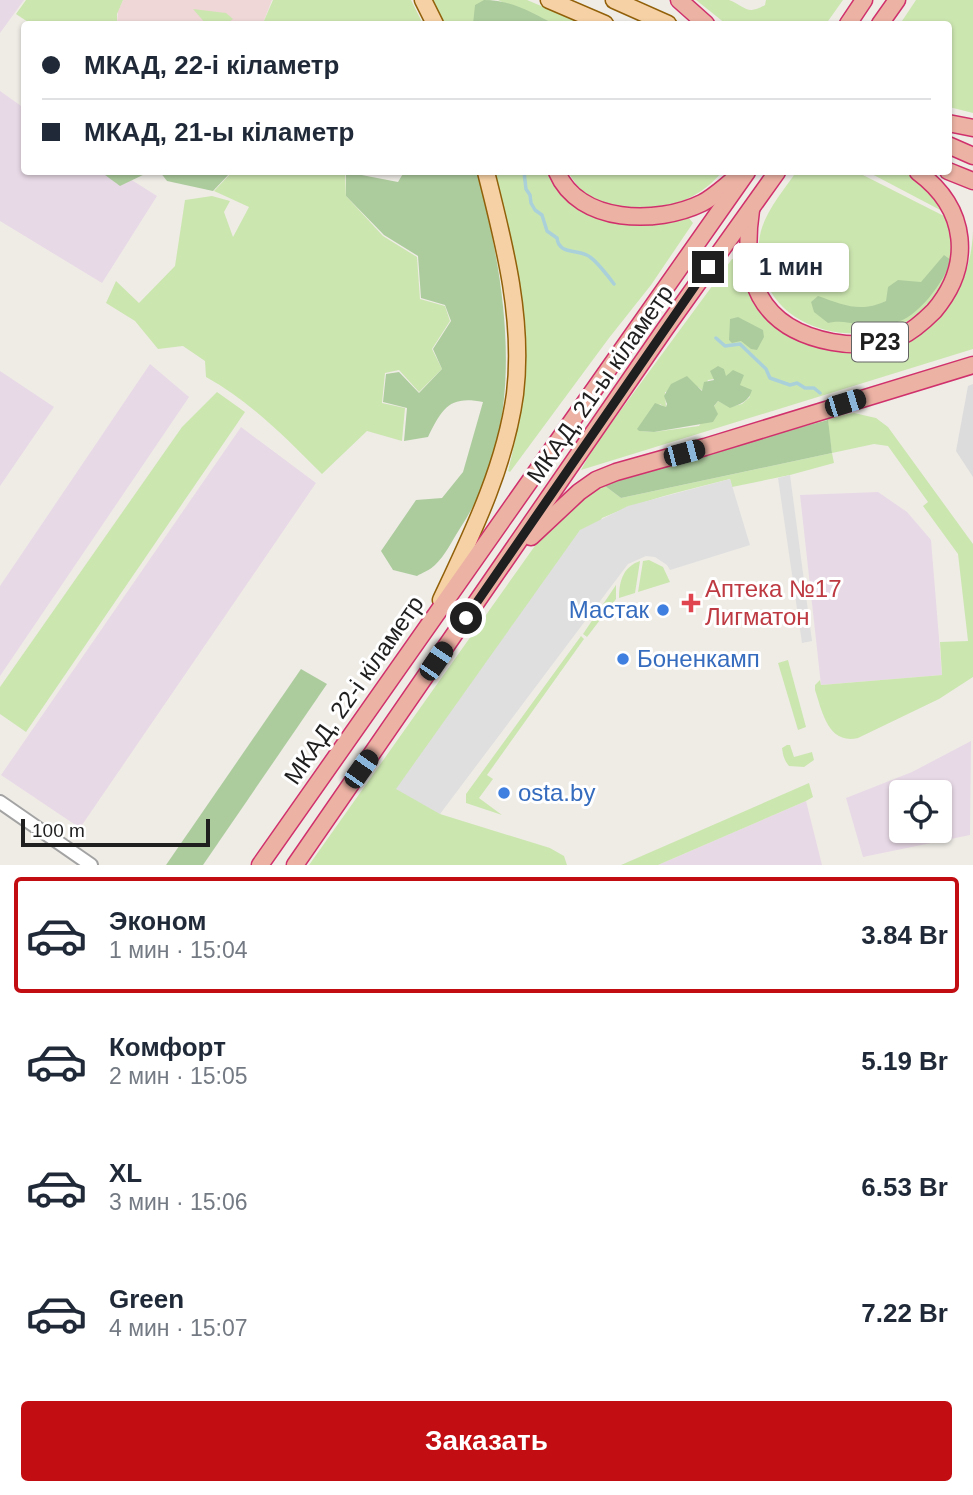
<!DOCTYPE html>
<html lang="ru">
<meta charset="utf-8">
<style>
:root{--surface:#fff;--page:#f6f6f7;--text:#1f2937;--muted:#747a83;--line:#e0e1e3;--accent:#c20d12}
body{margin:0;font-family:Arial,sans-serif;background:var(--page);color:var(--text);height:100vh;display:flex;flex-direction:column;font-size:26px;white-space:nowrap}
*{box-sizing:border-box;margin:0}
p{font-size:23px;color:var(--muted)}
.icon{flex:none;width:38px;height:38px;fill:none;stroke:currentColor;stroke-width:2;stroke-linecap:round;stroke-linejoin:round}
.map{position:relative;height:865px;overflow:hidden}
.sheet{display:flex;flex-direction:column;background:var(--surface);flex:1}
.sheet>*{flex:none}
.top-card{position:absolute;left:21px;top:21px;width:931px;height:154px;border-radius:7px;box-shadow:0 2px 5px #0004;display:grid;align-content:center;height:154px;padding:0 21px;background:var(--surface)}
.buttons{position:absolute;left:889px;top:780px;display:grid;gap:14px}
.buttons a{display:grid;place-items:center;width:63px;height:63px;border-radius:7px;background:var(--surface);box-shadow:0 2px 5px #0004;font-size:35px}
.scale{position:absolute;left:21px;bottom:18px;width:189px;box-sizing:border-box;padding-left:7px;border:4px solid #1f1f1f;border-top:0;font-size:19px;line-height:24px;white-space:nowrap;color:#1f1f1f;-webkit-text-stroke:5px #fff;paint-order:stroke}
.end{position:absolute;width:32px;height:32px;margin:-16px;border:9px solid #1f1f1f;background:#fff;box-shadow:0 0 0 4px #fff}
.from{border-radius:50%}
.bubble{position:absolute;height:49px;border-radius:7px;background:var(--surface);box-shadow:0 2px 5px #0004;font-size:23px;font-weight:800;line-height:49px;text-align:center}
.car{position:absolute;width:21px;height:42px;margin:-21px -10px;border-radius:9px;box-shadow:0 0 5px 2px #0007;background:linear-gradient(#222 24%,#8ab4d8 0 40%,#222 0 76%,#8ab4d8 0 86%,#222 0)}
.top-card b{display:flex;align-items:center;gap:24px;height:66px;font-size:26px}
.top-card b+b{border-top:2px solid var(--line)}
.top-card i{width:18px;height:18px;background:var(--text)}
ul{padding:12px 0 0;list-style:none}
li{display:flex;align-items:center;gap:21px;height:116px;margin:0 14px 10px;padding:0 7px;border:4px solid transparent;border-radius:7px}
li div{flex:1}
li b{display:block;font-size:26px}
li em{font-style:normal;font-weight:800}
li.on{border-color:var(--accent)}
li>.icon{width:63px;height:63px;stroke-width:1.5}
.primary-button{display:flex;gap:14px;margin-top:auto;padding:14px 21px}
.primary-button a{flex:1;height:80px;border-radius:7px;background:var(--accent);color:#fff;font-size:28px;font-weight:800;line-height:80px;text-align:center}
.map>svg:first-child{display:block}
.residential{fill:#dddcdc}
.commercial{fill:#efd7d7}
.industrial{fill:#e8d9e6;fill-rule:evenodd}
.grass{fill:#cce6b0;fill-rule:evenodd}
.forest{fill:#adcc9e}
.parking{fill:#dfdfdf}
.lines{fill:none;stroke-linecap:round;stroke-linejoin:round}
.stream{stroke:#aad1da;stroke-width:3.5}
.tertiary-casing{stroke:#a3a3a3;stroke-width:16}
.primary-casing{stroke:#916009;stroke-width:19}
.trunk-casing{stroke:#d0316c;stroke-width:19}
.tertiary{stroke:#fff;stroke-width:12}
.primary{stroke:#f6d1a5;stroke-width:16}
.trunk{stroke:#ecb2a4;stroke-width:16}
.route{stroke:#1f1f1f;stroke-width:9}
.health-dot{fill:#e0444e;stroke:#fff;stroke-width:2.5}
.shop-dot{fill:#3f7fe0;stroke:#fff;stroke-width:2.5}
.labels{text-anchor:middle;stroke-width:6;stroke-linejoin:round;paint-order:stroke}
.shield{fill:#fff;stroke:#626262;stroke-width:2}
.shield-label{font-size:23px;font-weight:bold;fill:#1f1f1f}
.street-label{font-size:24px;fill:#1f1f1f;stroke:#fff}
.health-label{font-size:24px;fill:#be3a42;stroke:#fff;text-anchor:start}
.shop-label{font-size:24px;fill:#366cbe;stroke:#fff;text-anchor:start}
</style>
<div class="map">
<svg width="973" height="865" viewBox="0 0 973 865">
<rect width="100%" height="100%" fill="#efece6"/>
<!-- residential -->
<polygon class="residential" points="973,384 973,477 956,451 968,386"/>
<!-- commercial -->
<polygon class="commercial" points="123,0 272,0 263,23 117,24 118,11"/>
<!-- industrial -->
<g class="industrial">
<polygon points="0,0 24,0 0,33"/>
<polygon points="0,91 24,108 24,172 119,172 157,196 102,283 0,221"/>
<polygon points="150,364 189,397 0,676 0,586"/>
<polygon points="0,371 54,407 0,486"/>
<polygon points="241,427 316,483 80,828 1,775"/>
<polygon points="878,492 907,512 931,540 942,675 821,685 800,495"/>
<path d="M971,741L970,835L863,857L846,798L912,772ZM901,793H940V831H901Z"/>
<polygon points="806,801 822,865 658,865"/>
</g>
<!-- grass -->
<g class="grass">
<polygon points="26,0 123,0 117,14 117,24 31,24 16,14"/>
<polygon points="273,0 411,0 423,24 249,24 250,22 263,23"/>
<polygon points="432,0 490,0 540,24 444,24"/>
<polygon points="498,0 527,0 584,24 548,24"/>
<path d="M696,0C705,0 721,0 729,0C745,6 747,16 765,5L766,0H843L826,24H726Z"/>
<polygon points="916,0 973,0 973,113 949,107 948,24 900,24"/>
<polygon points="193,9 226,13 233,19 226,24 206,24"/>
<path d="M232,172H345L346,196L383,236L417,257L420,299L445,306L450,321L432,349L442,369L419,392L399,370L385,373L382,403L405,408L402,441L367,431L322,474C286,438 251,402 206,377L205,361L183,346L158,349L135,321L106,303L116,281L139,303L175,266L185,200L212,196L230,201L224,212L233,237L249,207L214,191Z"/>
<path d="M494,172H548C560,194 576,210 600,218H689L693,223L651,285L609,338L510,472L508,471C535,370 524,270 494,172Z"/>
<path d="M568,172H722C715,180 708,187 698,193C671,211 622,213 593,199C582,193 574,182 568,172Z"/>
<path d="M796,172H857L942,215L953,217C953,231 957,252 953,265C946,287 927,311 906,322C859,346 784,333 765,279C761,267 757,254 759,242C761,216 782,193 796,172Z"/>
<polygon points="868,172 915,172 944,212"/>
<path d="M973,230V349L581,470L593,448L732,259L737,258C742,266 743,275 747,282C753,291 788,333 797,339C810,349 836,352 853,351C869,351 886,351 901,345C947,326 972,278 973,230ZM726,377L739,385L750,397L742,404L730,407L718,401L699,426L654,432L640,431L660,404L666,408L665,392L698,387L703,391L708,380Z"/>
<polygon points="217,392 245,412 26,732 0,714 0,687 182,427"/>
<path d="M854,413L876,418L888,427L973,544V677L939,699L858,738C828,745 822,711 815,690V685L820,680L821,685L942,675L940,642L968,641L958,554L923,506L928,502L888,446L874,444L832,453L834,463L790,475L732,487L730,479C686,490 643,500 602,518L440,814L550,848L564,856L567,865H309L544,533L601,483L621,498L832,453L827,420L634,471L843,415Z"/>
<polygon points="649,560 663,567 670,582 638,592 643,561"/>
<path d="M640,561L635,593L619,598C619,581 623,567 640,561Z"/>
<polygon points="616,585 616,599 587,637 583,634"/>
<polygon points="581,636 584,639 487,775 493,779 479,798 502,815 466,803 466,794"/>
<polygon points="788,660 806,727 798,730 778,663"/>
<path d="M787,745H790L794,757L812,752L814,760L804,767L789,766C784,760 783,755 782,748Z"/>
<polygon points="809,783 813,797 806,801 658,865 621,865"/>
</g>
<!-- forest -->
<g class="forest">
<path d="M484,0C511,0 531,12 554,24H473L475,5Z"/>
<polygon points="101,172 149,172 120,186"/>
<polygon points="160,172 231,172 213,191 167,181"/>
<path d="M346,172L398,182L404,172H477C507,287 530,424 459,530C452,541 445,556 435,565C430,570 422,573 417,576L393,570L381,551L416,500L442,498L463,472L483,402C449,395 442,409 428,437L404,441L407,408L383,402L386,374L399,372L419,393L442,369L433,349L451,321L445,305L421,298L418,256L384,235L346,196Z"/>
<path d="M944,255L951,260C945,281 917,319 894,323C884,325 870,325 860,324C848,323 840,320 828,323L814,312L811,302L818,296C844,305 860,313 886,301L888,287L898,280L921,282Z"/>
<polygon points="738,317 763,330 764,337 757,350 751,349 741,341 732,343 729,340 730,319"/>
<path d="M718,366L724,369L726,376L733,370L744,375L740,385L752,390C749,401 741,404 730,408L718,401L714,406L718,414L713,422L654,432L639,431L637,429L655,403L666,407L667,404L664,396L671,384L687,376L702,391L704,382L714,380L710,371Z"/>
<polygon points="828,420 832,453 621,498 601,483 634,471"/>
<polygon points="301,669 327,684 203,865 166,865"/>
</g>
<!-- parking -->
<g class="parking">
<polygon points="790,475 812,641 802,643 778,478"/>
<polygon points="730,479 750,545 670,570 667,565 655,557 646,556 628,564 440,814 396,789 580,530 628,506"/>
</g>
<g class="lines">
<!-- stream -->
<g class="stream">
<path d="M524,172L526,189L530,195L531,203L535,210L542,215L547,231L557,238C559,256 579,248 590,257C597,262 609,277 614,284"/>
<polyline points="716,338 725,346 740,344 766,369 770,378 790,385 797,383 805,388 814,388 820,393"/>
</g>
<!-- tertiary casing -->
<g class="tertiary-casing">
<polyline id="tertiary" points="0,802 91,865"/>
</g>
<!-- primary casing -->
<g class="primary-casing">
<g id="primary">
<polyline points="423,0 435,24"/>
<polyline points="549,0 605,24"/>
<polyline points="614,0 668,24"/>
<path d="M441,600C472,534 505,467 515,394C524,319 504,243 486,172"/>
</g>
</g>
<!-- trunk casing -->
<g class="trunk-casing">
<g id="trunk">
<polyline points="679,0 706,24"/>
<polyline points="848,24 864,0"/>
<polyline points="880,24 897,0"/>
<polyline points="948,123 973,128"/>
<polyline points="948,145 973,156"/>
<polyline points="948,171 973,181"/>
<path d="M557,172C579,224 657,225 702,203C714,197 726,185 737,177"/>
<path d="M751,210C741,278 758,328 832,342C853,346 880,346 900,337C913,331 924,321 934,311C973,265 968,209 918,172"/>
<polyline points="531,537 579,492 596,480 616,472 705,447 973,365"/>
<polyline points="260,865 747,172"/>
<polyline points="295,865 665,329 777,172"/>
</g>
</g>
<!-- tertiary -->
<use href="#tertiary" class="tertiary"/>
<!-- primary -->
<use href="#primary" class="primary"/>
<!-- trunk -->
<use href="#trunk" class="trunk"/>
</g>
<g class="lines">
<!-- route -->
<polyline class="route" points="466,618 708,267"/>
</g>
<!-- markers -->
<path class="health-dot" d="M687.5 592.5h7v7h7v7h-7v7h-7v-7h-7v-7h7z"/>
<g class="shop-dot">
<circle cx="663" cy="610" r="7"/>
<circle cx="623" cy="659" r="7"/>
<circle cx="504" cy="793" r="7"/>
</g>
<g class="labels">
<!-- shield labels -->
<rect class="shield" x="852" y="322.5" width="56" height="39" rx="5"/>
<g class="shield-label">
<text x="880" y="350">Р23</text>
</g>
<!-- street labels -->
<g class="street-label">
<text transform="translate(600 384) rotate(-55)" y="8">МКАД, 21-ы кіламетр</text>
<text transform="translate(354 690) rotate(-55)" y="8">МКАД, 22-і кіламетр</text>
</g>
<!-- health labels -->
<g class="health-label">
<text x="705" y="597">Аптека №17<tspan x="705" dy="28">Лигматон</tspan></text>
</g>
<!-- shop labels -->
<g class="shop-label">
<text x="649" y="618" text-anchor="end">Мастак</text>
<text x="637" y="667">Боненкамп</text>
<text x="518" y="801">osta.by</text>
</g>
</g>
</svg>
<div class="buttons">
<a><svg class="icon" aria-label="locate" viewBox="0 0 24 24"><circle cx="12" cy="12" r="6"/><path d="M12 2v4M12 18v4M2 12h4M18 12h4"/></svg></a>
</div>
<div class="scale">100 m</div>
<i class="end from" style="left:466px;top:618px"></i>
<i class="end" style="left:708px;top:267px"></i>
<div class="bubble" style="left:733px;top:243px;width:116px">1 мин</div>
<i class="car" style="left:845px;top:403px;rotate:73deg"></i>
<i class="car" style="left:684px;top:453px;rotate:75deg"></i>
<i class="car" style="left:436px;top:661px;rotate:34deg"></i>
<i class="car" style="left:361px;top:769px;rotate:35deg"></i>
<div class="top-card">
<b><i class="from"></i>МКАД, 22-і кіламетр</b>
<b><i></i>МКАД, 21-ы кіламетр</b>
</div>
</div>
<section class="sheet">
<ul>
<li class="on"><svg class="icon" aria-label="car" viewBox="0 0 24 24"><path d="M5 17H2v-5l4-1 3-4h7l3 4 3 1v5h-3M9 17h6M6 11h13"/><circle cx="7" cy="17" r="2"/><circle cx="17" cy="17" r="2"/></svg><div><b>Эконом</b><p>1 мин · 15:04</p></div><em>3.84 Br</em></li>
<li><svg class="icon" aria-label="car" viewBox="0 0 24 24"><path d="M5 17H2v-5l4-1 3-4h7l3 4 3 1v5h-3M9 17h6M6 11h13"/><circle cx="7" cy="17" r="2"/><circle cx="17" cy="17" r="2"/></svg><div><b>Комфорт</b><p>2 мин · 15:05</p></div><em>5.19 Br</em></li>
<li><svg class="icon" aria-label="car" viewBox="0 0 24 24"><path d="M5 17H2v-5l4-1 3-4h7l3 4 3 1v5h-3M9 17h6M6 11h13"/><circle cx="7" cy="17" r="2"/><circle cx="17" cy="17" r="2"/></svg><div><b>XL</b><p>3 мин · 15:06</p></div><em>6.53 Br</em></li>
<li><svg class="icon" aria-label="car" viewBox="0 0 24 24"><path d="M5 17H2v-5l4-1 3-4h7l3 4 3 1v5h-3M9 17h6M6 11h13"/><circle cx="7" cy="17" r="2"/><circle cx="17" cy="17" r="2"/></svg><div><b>Green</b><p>4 мин · 15:07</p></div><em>7.22 Br</em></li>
</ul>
<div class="primary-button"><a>Заказать</a></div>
</section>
